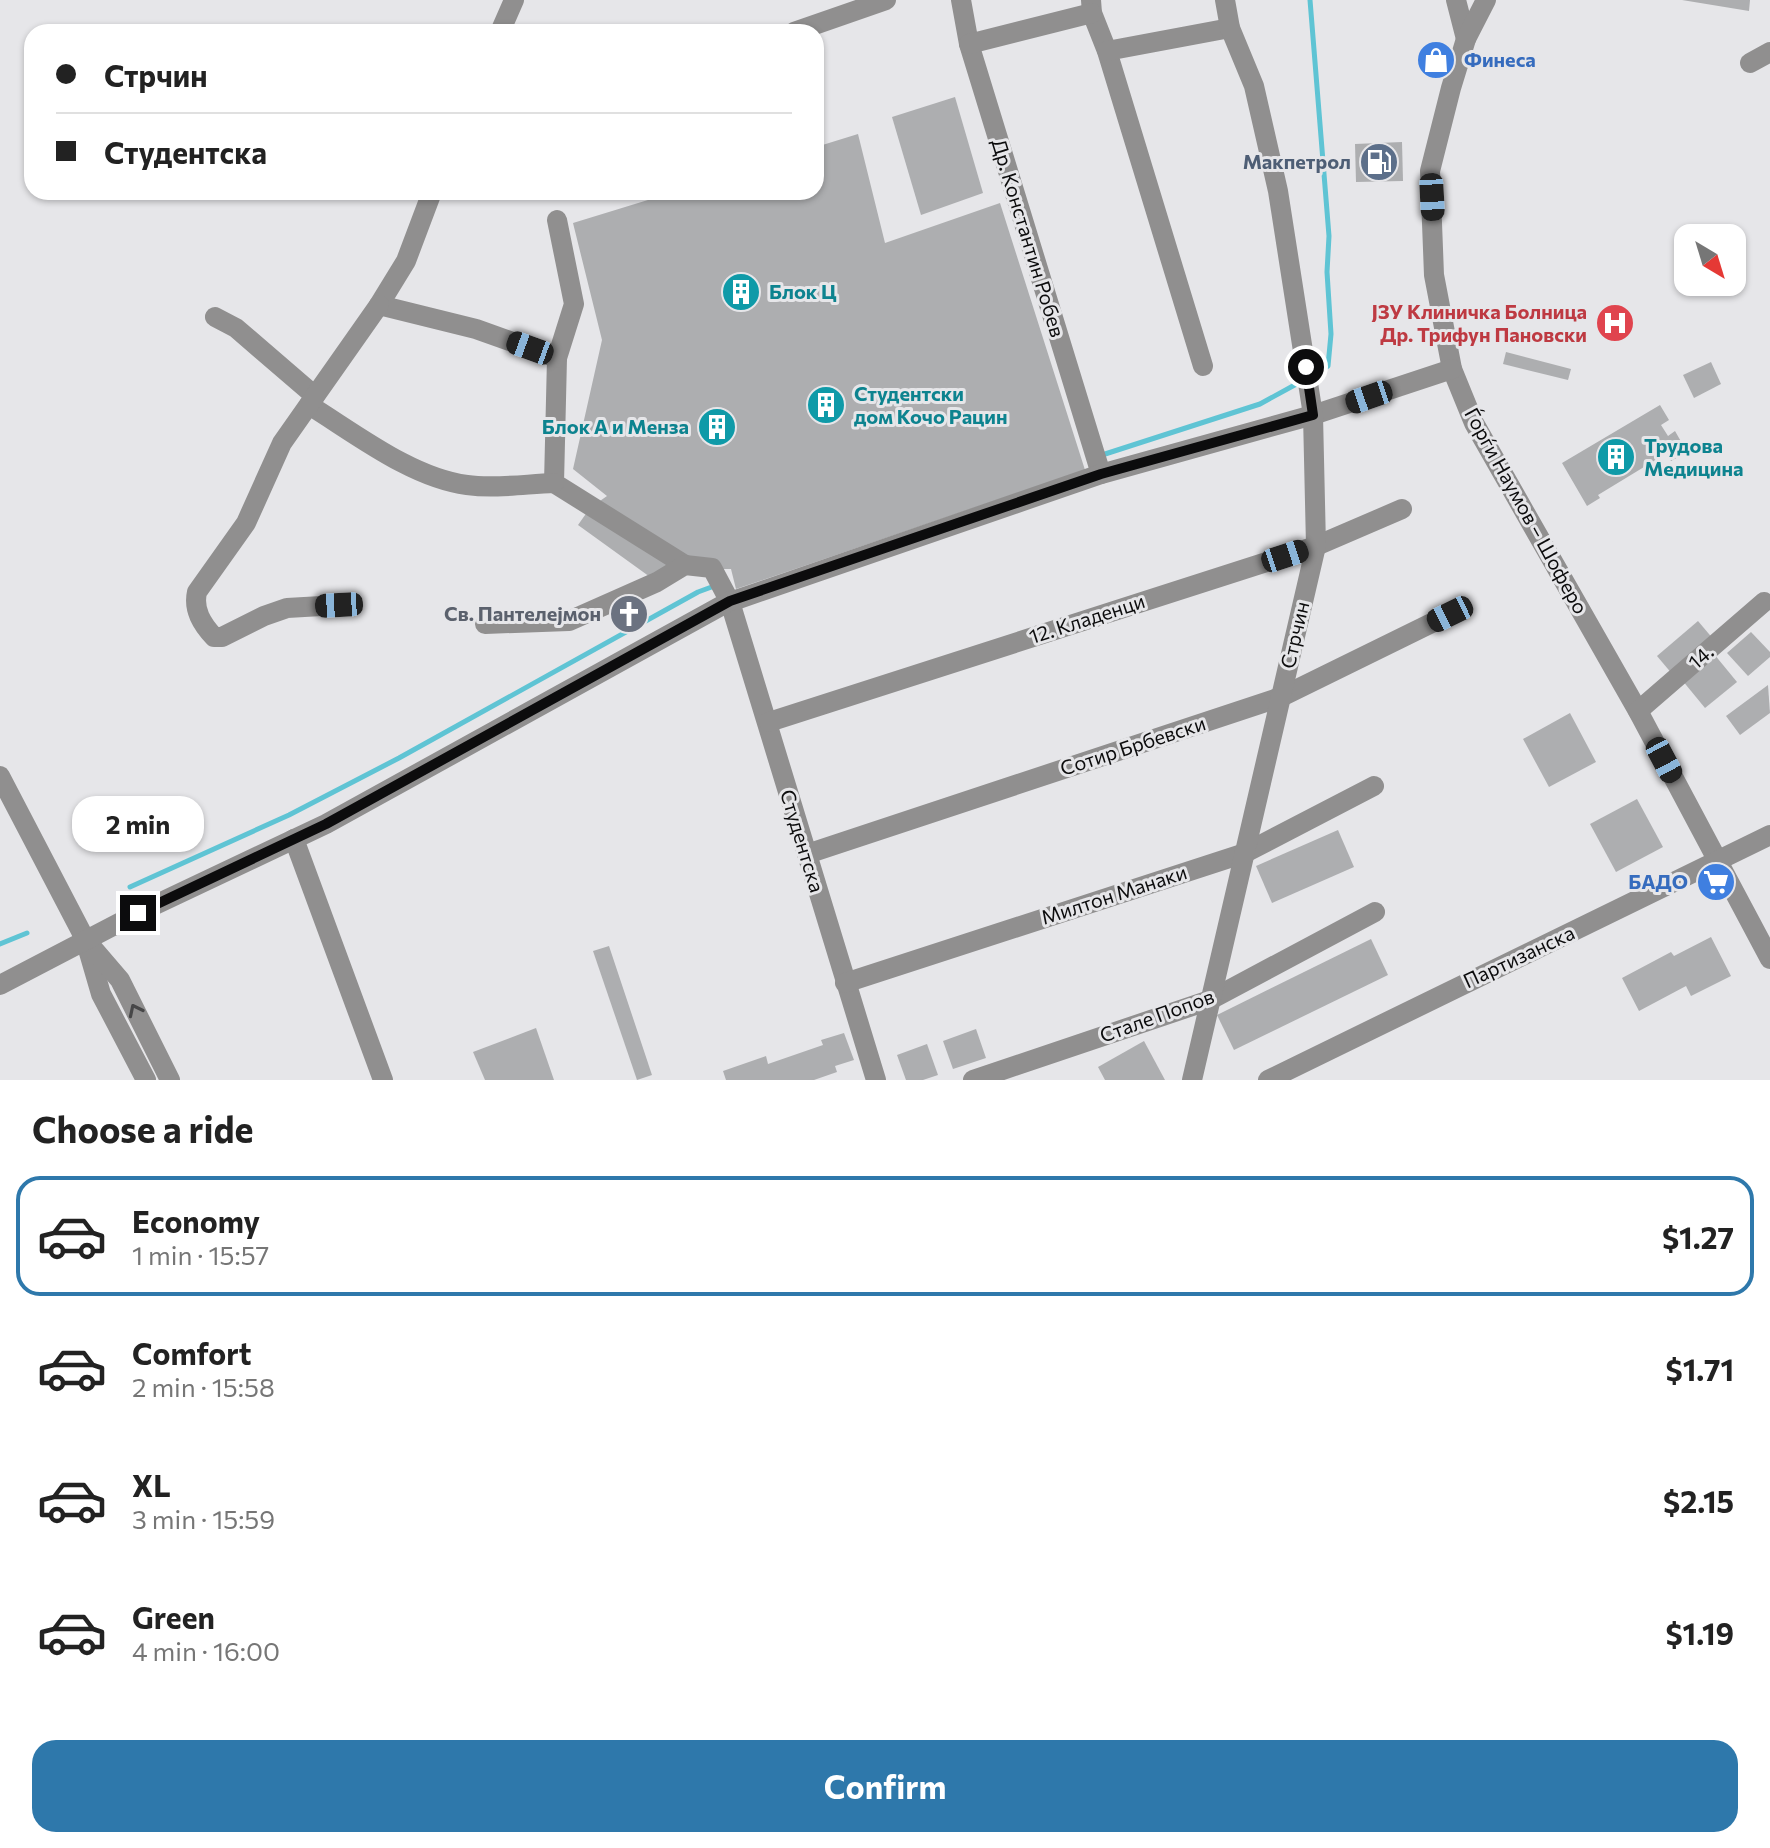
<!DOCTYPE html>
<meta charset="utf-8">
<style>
:root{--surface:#fff;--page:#f6f6f6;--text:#222;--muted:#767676;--line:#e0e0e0;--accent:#2e78ab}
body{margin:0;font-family:Commissioner,sans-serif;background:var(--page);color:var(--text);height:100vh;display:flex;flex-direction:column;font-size:30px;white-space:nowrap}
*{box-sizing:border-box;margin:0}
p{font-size:26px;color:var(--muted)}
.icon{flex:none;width:44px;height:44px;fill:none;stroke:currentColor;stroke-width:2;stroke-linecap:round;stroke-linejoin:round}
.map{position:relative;height:1080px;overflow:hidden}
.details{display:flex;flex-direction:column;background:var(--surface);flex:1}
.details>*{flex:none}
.guide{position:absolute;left:24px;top:24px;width:800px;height:176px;border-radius:24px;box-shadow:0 2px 6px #0004;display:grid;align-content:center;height:176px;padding:0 32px;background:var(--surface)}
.needle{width:52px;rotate:142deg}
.controls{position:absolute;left:1674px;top:224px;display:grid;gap:16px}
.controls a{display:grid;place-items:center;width:72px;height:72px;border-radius:16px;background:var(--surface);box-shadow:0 2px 6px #0004;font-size:40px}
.end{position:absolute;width:36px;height:36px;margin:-18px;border:10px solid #0c0c0d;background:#fff;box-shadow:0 0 0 4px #fff}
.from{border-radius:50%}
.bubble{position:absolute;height:56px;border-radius:24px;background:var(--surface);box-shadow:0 2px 6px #0004;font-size:26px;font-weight:700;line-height:56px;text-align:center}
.car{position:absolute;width:24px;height:48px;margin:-24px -12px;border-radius:10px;box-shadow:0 0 6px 2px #0007;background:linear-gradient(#222 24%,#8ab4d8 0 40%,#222 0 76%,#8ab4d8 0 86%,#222 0)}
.guide b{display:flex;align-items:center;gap:28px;height:76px;font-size:30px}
.guide b+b{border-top:2px solid var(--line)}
.guide i{width:20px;height:20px;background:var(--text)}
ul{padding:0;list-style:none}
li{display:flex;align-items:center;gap:24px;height:120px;margin:0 16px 12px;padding:0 16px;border:4px solid transparent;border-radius:24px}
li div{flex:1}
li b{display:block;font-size:30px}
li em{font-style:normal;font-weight:700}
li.selected{border-color:var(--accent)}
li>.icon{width:72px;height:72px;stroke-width:1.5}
h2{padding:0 32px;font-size:36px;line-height:96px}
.button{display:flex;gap:16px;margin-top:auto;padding:16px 32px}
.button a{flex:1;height:92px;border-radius:24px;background:var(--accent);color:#fff;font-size:32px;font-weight:700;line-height:92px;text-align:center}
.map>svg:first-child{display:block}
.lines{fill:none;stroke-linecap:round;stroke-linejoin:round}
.stream{stroke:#5fc4d4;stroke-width:5}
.building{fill:#adaeb0}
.minor{stroke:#908f8f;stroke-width:20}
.oneway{stroke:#474748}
.route{stroke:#0c0c0d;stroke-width:10}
.labels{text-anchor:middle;stroke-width:6;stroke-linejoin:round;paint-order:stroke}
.shop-label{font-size:20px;font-weight:bold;fill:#366cbe;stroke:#e6e6e9;text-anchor:start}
.service-label{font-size:20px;font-weight:bold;fill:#4e5e75;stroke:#e6e6e9;text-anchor:end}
.street-label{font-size:20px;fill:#0c0c0d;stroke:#e6e6e9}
.culture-label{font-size:20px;font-weight:bold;fill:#0d838f;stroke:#e6e6e9;text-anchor:start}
.health-label{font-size:20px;font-weight:bold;fill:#be3a42;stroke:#e6e6e9;text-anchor:end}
.worship-label{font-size:20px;font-weight:bold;fill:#5b616d;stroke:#e6e6e9;text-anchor:end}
</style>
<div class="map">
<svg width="1770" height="1080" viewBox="0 0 1770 1080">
<rect width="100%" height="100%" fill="#e6e6e9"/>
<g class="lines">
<!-- stream -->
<g class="stream">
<polyline points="1310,0 1329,236 1327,272 1331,334 1328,366 1311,376"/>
<polyline points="1102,455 1260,404 1302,381"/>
<polyline points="130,887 289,815 399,758 698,592 717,585"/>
<polyline points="0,944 27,933"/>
</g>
</g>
<!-- building -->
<g class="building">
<polygon points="1682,0 1750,0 1749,11"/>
<polygon points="955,97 983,193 921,215 892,117"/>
<polygon points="858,134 885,243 1000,203 1085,470 736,589 731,569 712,569 657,582 578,525 590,508 607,496 573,469 602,340 573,223 674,192 816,192 816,147"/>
<polygon points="1402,142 1403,181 1356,182 1355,144"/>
<polygon points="1506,352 1571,369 1568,380 1503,364"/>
<polygon points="1711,362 1721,384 1694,398 1683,375"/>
<polygon points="1660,405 1669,420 1661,425 1668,436 1675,431 1687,452 1671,461 1667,453 1598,495 1600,498 1587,506 1562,463"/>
<polygon points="634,601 643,611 624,627 616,618"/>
<polygon points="1698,621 1714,640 1673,675 1657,656"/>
<polygon points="1751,632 1770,652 1770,657 1748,676 1727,653"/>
<polygon points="1714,654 1737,682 1705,708 1682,680"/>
<polygon points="1768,685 1770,713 1740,735 1726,716"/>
<polygon points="1570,713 1596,762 1549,787 1523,739"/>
<polygon points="1637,799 1663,847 1616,872 1590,824"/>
<polygon points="1338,830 1354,867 1272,903 1256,866"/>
<polygon points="1711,937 1731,976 1691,996 1686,986 1639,1011 1622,978 1671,952 1674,956"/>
<polygon points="1371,939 1388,975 1234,1050 1217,1015"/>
<polygon points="609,946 652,1075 637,1080 593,951"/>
<polygon points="536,1028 554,1080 485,1080 473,1052"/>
<polygon points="976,1029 986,1058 953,1069 943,1041"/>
<polygon points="844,1033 854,1060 835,1066 837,1072 814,1080 726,1080 723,1071 766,1056 768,1064 823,1045 821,1040"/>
<polygon points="1144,1041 1165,1080 1105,1080 1098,1067"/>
<polygon points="927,1044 938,1075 923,1080 906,1080 897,1055"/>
</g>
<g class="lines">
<!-- minor -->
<g class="minor">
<polyline points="961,0 969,44 1101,474"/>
<polyline points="1091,0 1092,13 1107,51 1203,366"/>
<polyline points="1456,0 1466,39"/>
<polyline points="1486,0 1466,39 1451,88 1430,171 1434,275 1452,369 1474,423 1638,711 1770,959"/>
<polyline points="500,32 514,0"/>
<polyline points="794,32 886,0"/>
<polyline points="969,44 1092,13"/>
<polyline points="1107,51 1230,28"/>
<polyline points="1750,63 1770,52"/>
<polyline points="432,192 406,261 379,305 476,329 557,358 554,483 685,565"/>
<polyline points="215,317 236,328 315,396"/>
<polyline points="557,358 574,304 557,220"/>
<path d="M309,405C356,434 412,478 467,485C495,489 526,484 554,483"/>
<polyline points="730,602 1101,474 1313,415 1452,369"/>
<path d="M339,605L287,608L264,616L222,637H214C202,624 193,610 197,592L246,523L282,443L379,305"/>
<polyline points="485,624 569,621 657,582 685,565 712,568 730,602 876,1080"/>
<polyline points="1638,711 1764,602"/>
<polyline points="769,722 1316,546 1402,509"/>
<polyline points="0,776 85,939 101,994 146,1080"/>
<polyline points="294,839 383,1080"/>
<polyline points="807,854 1281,697 1450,614"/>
<polyline points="90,945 120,980 170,1080"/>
<polyline points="845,983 1245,853 1374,786"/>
<polyline points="0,985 138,913 326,824 730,601"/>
<polyline points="973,1080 1210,1000 1375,912"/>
<polyline points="1192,1080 1316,546 1313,415 1278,191 1254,86 1230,28 1225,0"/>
<polyline points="1268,1080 1770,835"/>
</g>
</g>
<!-- one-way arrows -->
<defs><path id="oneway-chevron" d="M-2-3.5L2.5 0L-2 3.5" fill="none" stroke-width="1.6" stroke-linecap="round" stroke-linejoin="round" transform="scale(2)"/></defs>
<use class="oneway" href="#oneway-chevron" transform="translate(135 1010) rotate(-116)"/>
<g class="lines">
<!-- route -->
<polyline class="route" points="138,913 326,824 730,601 1101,474 1313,415 1306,367"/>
</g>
<!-- icons -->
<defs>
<g id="shop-disc" transform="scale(2)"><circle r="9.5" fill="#3f7fe0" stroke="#e6e6e9"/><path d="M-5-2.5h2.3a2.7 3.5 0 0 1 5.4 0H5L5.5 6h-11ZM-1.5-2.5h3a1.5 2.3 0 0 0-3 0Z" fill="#fff"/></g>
<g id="fuel-disc" transform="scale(2)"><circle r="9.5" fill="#5c6f8a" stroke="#e6e6e9"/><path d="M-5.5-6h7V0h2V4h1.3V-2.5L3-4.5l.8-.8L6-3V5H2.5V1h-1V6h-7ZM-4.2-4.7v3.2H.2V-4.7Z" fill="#fff"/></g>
<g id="building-disc" transform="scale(2)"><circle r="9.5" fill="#0f9aa8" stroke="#e6e6e9"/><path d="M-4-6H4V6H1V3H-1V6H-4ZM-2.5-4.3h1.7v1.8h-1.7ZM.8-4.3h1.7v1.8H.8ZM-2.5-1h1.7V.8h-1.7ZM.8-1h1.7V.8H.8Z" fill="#fff"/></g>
<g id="hospital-disc" transform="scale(2)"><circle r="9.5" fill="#e0444e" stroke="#e6e6e9"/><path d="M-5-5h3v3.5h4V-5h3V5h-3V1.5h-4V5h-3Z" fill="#fff"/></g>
<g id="church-disc" transform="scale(2)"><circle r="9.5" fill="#6b7280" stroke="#e6e6e9"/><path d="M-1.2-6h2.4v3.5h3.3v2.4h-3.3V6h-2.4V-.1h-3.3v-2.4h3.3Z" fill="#fff"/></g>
<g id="supermarket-disc" transform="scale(2)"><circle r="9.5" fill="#3f7fe0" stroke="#e6e6e9"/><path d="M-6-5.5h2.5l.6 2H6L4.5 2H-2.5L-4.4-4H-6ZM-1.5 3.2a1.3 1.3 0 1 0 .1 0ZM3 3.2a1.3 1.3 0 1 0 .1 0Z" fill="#fff"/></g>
</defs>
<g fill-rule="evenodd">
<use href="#shop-disc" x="1436" y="60"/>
<use href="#fuel-disc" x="1379" y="162"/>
<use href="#building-disc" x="741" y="292"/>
<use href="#hospital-disc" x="1615" y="323"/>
<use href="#building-disc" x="826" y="405"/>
<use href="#building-disc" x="717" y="427"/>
<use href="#building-disc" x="1616" y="457"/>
<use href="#church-disc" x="629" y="614"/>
<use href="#supermarket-disc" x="1716" y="882"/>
</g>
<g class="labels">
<!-- shop labels -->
<g class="shop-label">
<text x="1464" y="67">Финеса</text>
<text x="1688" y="889" text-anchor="end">БАДО</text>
</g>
<!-- service labels -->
<g class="service-label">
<text x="1351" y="169">Макпетрол</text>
</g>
<!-- street labels -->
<g class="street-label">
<text transform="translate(1028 238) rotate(73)" y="7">Др. Константин Робев</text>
<text transform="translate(1526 511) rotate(61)" y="7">Ѓорѓи Наумов – Шоферо</text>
<text transform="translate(1087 619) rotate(-18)" y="7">12. Кладенци</text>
<text transform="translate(1295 635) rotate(-77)" y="7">Стрчин</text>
<text transform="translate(1701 657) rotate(-41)" y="7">14.</text>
<text transform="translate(1133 746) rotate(-18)" y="7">Сотир Брбевски</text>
<text transform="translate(802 841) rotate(73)" y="7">Студентска</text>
<text transform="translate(1114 895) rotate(-18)" y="7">Милтон Манаки</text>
<text transform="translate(1519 957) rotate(-25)" y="7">Партизанска</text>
<text transform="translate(1157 1016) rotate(-20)" y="7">Стале Попов</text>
</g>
<!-- culture labels -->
<g class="culture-label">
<text x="769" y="299">Блок Ц</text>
<text x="854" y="401">Студентски<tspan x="854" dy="23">дом Кочо Рацин</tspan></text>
<text x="689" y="434" text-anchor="end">Блок А и Менза</text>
<text x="1644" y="453">Трудова<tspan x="1644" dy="23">Медицина</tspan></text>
</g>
<!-- health labels -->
<g class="health-label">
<text x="1587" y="319">ЈЗУ Клиничка Болница<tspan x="1587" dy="23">Др. Трифун Пановски</tspan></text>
</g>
<!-- worship labels -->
<g class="worship-label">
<text x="601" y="621">Св. Пантелејмон</text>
</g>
</g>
</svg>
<div class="controls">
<a><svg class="needle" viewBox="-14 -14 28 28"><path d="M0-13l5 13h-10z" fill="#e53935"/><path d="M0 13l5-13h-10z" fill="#767676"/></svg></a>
</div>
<i class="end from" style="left:1306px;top:367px"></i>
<i class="end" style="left:138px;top:913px"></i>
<div class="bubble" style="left:72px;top:796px;width:132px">2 min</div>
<i class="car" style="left:1432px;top:197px;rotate:177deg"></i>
<i class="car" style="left:530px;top:348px;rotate:290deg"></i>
<i class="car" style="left:1369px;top:397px;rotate:251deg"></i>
<i class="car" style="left:1285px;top:556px;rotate:72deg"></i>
<i class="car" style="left:339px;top:605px;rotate:267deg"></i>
<i class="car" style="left:1450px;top:614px;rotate:244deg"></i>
<i class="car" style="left:1664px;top:760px;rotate:152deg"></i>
<div class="guide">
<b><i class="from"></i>Стрчин</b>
<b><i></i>Студентска</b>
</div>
</div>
<section class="details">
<h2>Choose a ride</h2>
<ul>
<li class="selected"><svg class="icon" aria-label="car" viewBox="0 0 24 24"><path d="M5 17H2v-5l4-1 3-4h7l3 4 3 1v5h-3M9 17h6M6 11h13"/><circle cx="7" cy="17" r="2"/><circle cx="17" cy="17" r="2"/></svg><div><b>Economy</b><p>1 min · 15:57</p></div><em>$1.27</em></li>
<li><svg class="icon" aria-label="car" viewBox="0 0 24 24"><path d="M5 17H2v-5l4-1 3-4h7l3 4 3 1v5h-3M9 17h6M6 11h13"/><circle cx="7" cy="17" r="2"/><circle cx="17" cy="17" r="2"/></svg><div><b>Comfort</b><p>2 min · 15:58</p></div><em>$1.71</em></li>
<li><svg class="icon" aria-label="car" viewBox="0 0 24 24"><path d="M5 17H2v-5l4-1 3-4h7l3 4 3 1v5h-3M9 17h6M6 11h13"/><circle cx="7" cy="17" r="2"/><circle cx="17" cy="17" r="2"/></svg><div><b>XL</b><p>3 min · 15:59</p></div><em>$2.15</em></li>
<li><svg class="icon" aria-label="car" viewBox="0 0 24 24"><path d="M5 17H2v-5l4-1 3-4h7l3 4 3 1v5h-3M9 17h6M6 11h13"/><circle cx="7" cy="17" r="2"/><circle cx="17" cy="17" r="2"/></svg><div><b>Green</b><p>4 min · 16:00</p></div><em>$1.19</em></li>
</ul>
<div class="button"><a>Confirm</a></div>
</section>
